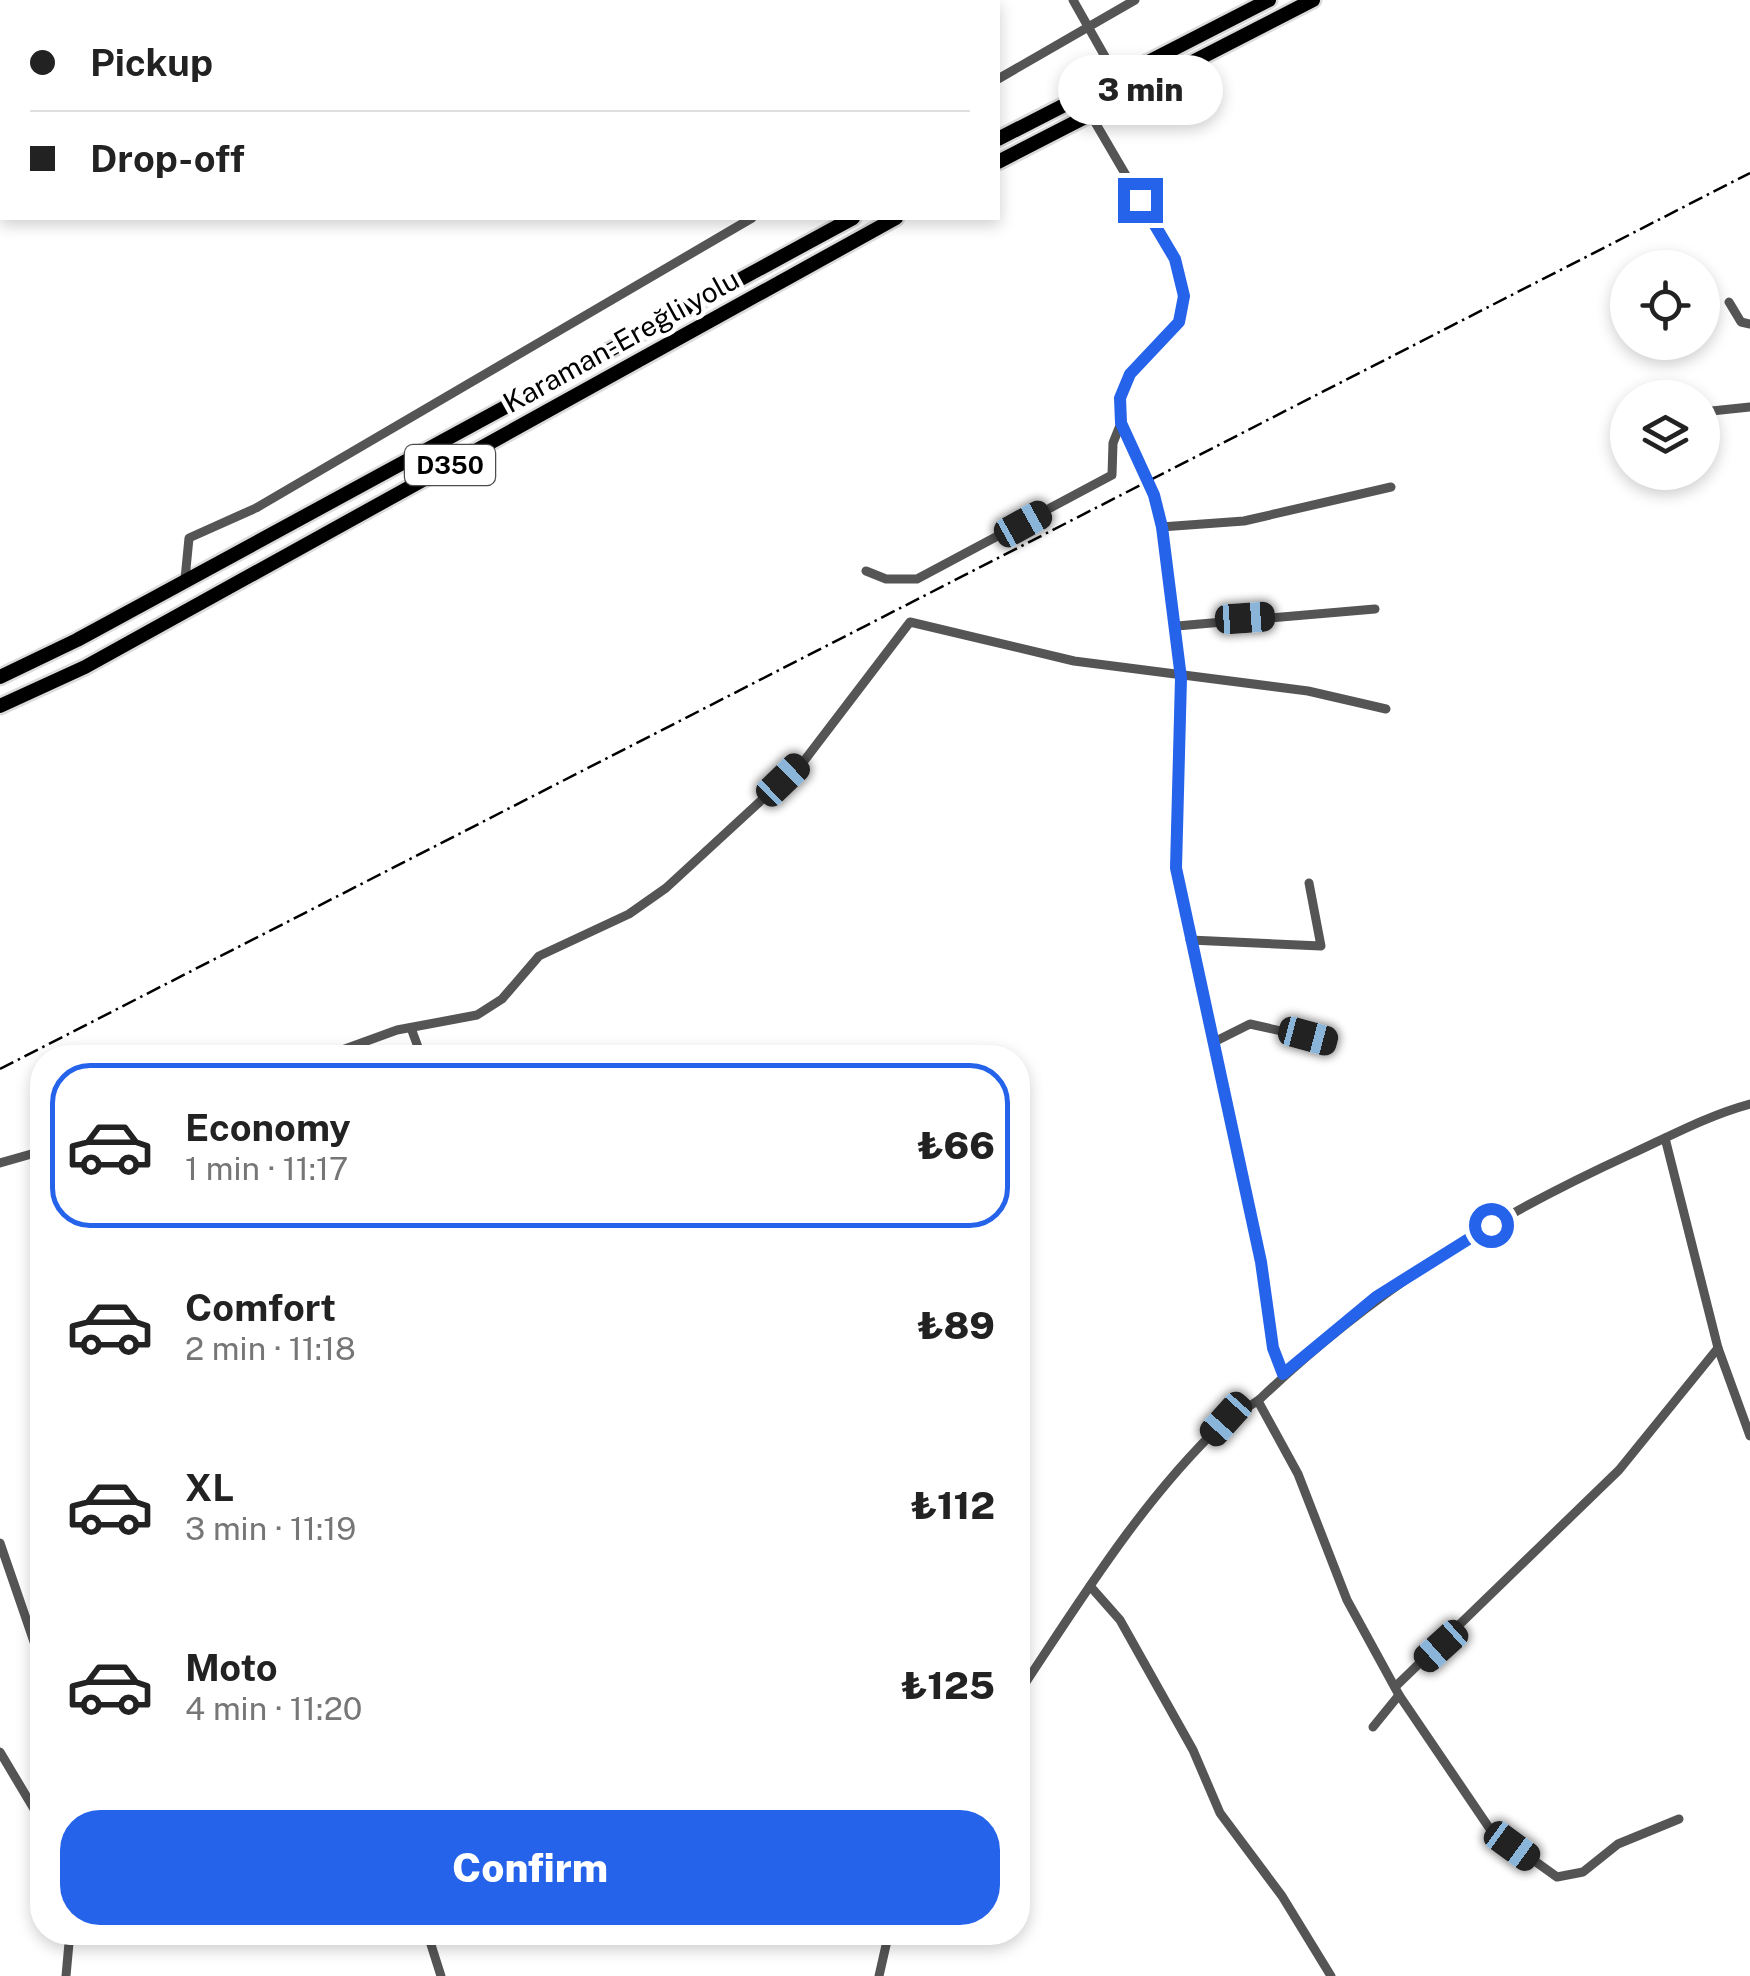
<!DOCTYPE html>
<meta charset="utf-8">
<style>
:root{--surface:#fff;--page:#f2f2f2;--text:#222;--muted:#767676;--line:#e0e0e0;--accent:#2563eb}
body{margin:0;font-family:"Public Sans",sans-serif;background:var(--page);color:var(--text);height:100vh;display:flex;flex-direction:column;font-size:38px;white-space:nowrap}
*{box-sizing:border-box;margin:0}
p{font-size:32px;color:var(--muted)}
.icon{flex:none;width:55px;height:55px;fill:none;stroke:currentColor;stroke-width:2;stroke-linecap:round;stroke-linejoin:round}
.map{position:relative;flex:1;overflow:hidden}
.panel{position:absolute;left:30px;top:1045px;width:1000px;height:900px;display:flex;flex-direction:column;background:var(--surface);border-radius:40px;box-shadow:0 5px 15px #0003}
.panel>*{flex:none}
.hud{position:absolute;left:0px;top:0px;width:1000px;height:220px;box-shadow:0 5px 15px #0003;display:grid;align-content:center;height:220px;padding:0 30px;background:var(--surface)}
.fabs{position:absolute;left:1610px;top:250px;display:grid;gap:20px}
.fabs a{display:grid;place-items:center;width:110px;height:110px;border-radius:50%;background:var(--surface);box-shadow:0 5px 15px #0003;font-size:50px}
.end{position:absolute;width:45px;height:45px;margin:-22px;border:12px solid #2563eb;background:#fff;box-shadow:0 0 0 5px #fff}
.from{border-radius:50%}
.bubble{position:absolute;height:70px;border-radius:35px;background:var(--surface);box-shadow:0 5px 15px #0003;font-size:32px;font-weight:800;line-height:70px;text-align:center}
.car{position:absolute;width:30px;height:60px;margin:-30px -15px;border-radius:12px;box-shadow:0 0 8px 2px #0007;background:linear-gradient(#222 24%,#8ab4d8 0 40%,#222 0 76%,#8ab4d8 0 86%,#222 0)}
.hud b{display:flex;align-items:center;gap:35px;height:95px;font-size:38px}
.hud b+b{border-top:2px solid var(--line)}
.hud i{width:25px;height:25px;background:var(--text)}
ul{padding:18px 0 0;list-style:none}
li{display:flex;align-items:center;gap:30px;height:165px;margin:0 20px 15px;padding:0 10px;border:5px solid transparent;border-radius:40px}
li div{flex:1}
li b{display:block;font-size:38px}
li em{font-style:normal;font-weight:800}
li.on{border-color:var(--accent)}
li>.icon{width:90px;height:90px;stroke-width:1.5}
.cta{display:flex;gap:20px;margin-top:auto;padding:20px 30px}
.cta a{flex:1;height:115px;border-radius:40px;background:var(--accent);color:#fff;font-size:40px;font-weight:800;line-height:115px;text-align:center}
.map>svg:first-child{display:block}
.lines{fill:none;stroke-linecap:round;stroke-linejoin:round}
.highway-casing{stroke:#dbdbdb;stroke-width:19}
.minor{stroke:#555;stroke-width:9}
.highway{stroke:#000;stroke-width:14}
.rail{stroke:#000;stroke-width:2.5;stroke-dasharray:15 5 2.5 5;stroke-linecap:butt}
.route{stroke:#2563eb;stroke-width:12}
.labels{text-anchor:middle;stroke-width:9;stroke-linejoin:round;paint-order:stroke}
.shield{fill:#fff;stroke:#4c4c4c;stroke-width:2.5}
.shield-label{font-size:25px;font-weight:bold;fill:#000}
.street-label{font-size:28px;fill:#000;stroke:#fff}
</style>
<div class="map">
<svg width="1750" height="1976" viewBox="0 0 1750 1976">
<rect width="100%" height="100%" fill="#fff"/>
<g class="lines">
<!-- highway casing -->
<g class="highway-casing">
<g id="highway">
<polyline points="998,139 1269,0"/>
<polyline points="998,162 1313,0"/>
<polyline points="0,677 77,640 853,218"/>
<polyline points="0,706 85,667 896,218"/>
</g>
</g>
<!-- minor -->
<g class="minor">
<polyline points="1073,0 1116,76"/>
<polyline points="998,79 1135,0"/>
<polyline points="1089,112 1175,259 1184,296 1179,322 1130,374 1120,398 1121,423 1154,495 1161,527 1181,678 1176,867 1261,1262 1273,1348 1283,1374"/>
<polyline points="1729,302 1741,322 1750,324"/>
<polyline points="1702,412 1750,407"/>
<polyline points="1161,527 1244,521 1391,487"/>
<polyline points="866,571 886,579 917,579 1112,475 1113,443 1121,423"/>
<polyline points="185,579 189,538 256,508 752,218"/>
<polyline points="1177,626 1375,609"/>
<polyline points="1190,940 1321,946 1309,883"/>
<polyline points="411,1028 422,1058"/>
<polyline points="1214,1042 1250,1024 1330,1042"/>
<polyline points="320,1058 397,1030 477,1015 502,999 539,956 629,914 666,888 804,761 910,622 1074,661 1308,691 1386,709"/>
<polyline points="1665,1138 1718,1348 1750,1436"/>
<polyline points="0,1163 42,1151"/>
<polyline points="1258,1401 1298,1474 1347,1600 1399,1695 1490,1829 1557,1877 1583,1872 1618,1844 1679,1819"/>
<polyline points="0,1543 42,1665"/>
<polyline points="1090,1586 1120,1620 1193,1750 1220,1813 1282,1896 1331,1976"/>
<polyline points="1395,1687 1619,1470 1718,1348"/>
<path d="M1018,1694C1080,1601 1141,1501 1223,1423C1234,1412 1250,1408 1261,1398C1376,1289 1487,1220 1631,1154C1670,1136 1709,1115 1750,1104"/>
<polyline points="1373,1727 1399,1695"/>
<polyline points="0,1752 34,1809 42,1813"/>
<polyline points="427,1932 441,1976"/>
<polyline points="66,1976 70,1932"/>
<polyline points="879,1976 889,1932"/>
</g>
<!-- highway -->
<use href="#highway" class="highway"/>
<!-- rail -->
<polyline class="rail" points="0,1069 1750,173"/>
</g>
<g class="lines">
<!-- route -->
<polyline class="route" points="1140,200 1175,259 1184,296 1179,322 1130,374 1120,398 1121,423 1154,495 1162,527 1181,678 1176,868 1261,1262 1273,1348 1283,1374 1376,1297 1491,1225"/>
</g>
<g class="labels">
<!-- shield labels -->
<rect class="shield" x="405" y="445" width="90" height="40" rx="8"/>
<g class="shield-label">
<text x="450" y="474">D350</text>
</g>
<!-- street labels -->
<g class="street-label">
<text transform="translate(621 341) rotate(-29)" y="10">Karaman-Ereğli yolu</text>
</g>
</g>
</svg>
<div class="fabs">
<a><svg class="icon" aria-label="locate" viewBox="0 0 24 24"><circle cx="12" cy="12" r="6"/><path d="M12 2v4M12 18v4M2 12h4M18 12h4"/></svg></a>
<a><svg class="icon" aria-label="layers" viewBox="0 0 24 24"><path d="M12 4l9 5-9 5-9-5zM3 14l9 5 9-5"/></svg></a>
</div>
<i class="end from" style="left:1491px;top:1225px"></i>
<i class="end" style="left:1140px;top:200px"></i>
<div class="bubble" style="left:1058px;top:55px;width:165px">3 min</div>
<i class="car" style="left:1023px;top:524px;rotate:61deg"></i>
<i class="car" style="left:1245px;top:618px;rotate:86deg"></i>
<i class="car" style="left:783px;top:780px;rotate:46deg"></i>
<i class="car" style="left:1308px;top:1036px;rotate:105deg"></i>
<i class="car" style="left:1226px;top:1419px;rotate:222deg"></i>
<i class="car" style="left:1441px;top:1646px;rotate:228deg"></i>
<i class="car" style="left:1512px;top:1846px;rotate:126deg"></i>
<div class="hud">
<b><i class="from"></i>Pickup</b>
<b><i></i>Drop-off</b>
</div>
<section class="panel">
<ul>
<li class="on"><svg class="icon" aria-label="car" viewBox="0 0 24 24"><path d="M5 17H2v-5l4-1 3-4h7l3 4 3 1v5h-3M9 17h6M6 11h13"/><circle cx="7" cy="17" r="2"/><circle cx="17" cy="17" r="2"/></svg><div><b>Economy</b><p>1 min · 11:17</p></div><em>₺66</em></li>
<li><svg class="icon" aria-label="car" viewBox="0 0 24 24"><path d="M5 17H2v-5l4-1 3-4h7l3 4 3 1v5h-3M9 17h6M6 11h13"/><circle cx="7" cy="17" r="2"/><circle cx="17" cy="17" r="2"/></svg><div><b>Comfort</b><p>2 min · 11:18</p></div><em>₺89</em></li>
<li><svg class="icon" aria-label="car" viewBox="0 0 24 24"><path d="M5 17H2v-5l4-1 3-4h7l3 4 3 1v5h-3M9 17h6M6 11h13"/><circle cx="7" cy="17" r="2"/><circle cx="17" cy="17" r="2"/></svg><div><b>XL</b><p>3 min · 11:19</p></div><em>₺112</em></li>
<li><svg class="icon" aria-label="car" viewBox="0 0 24 24"><path d="M5 17H2v-5l4-1 3-4h7l3 4 3 1v5h-3M9 17h6M6 11h13"/><circle cx="7" cy="17" r="2"/><circle cx="17" cy="17" r="2"/></svg><div><b>Moto</b><p>4 min · 11:20</p></div><em>₺125</em></li>
</ul>
<div class="cta"><a>Confirm</a></div>
</section>
</div>
